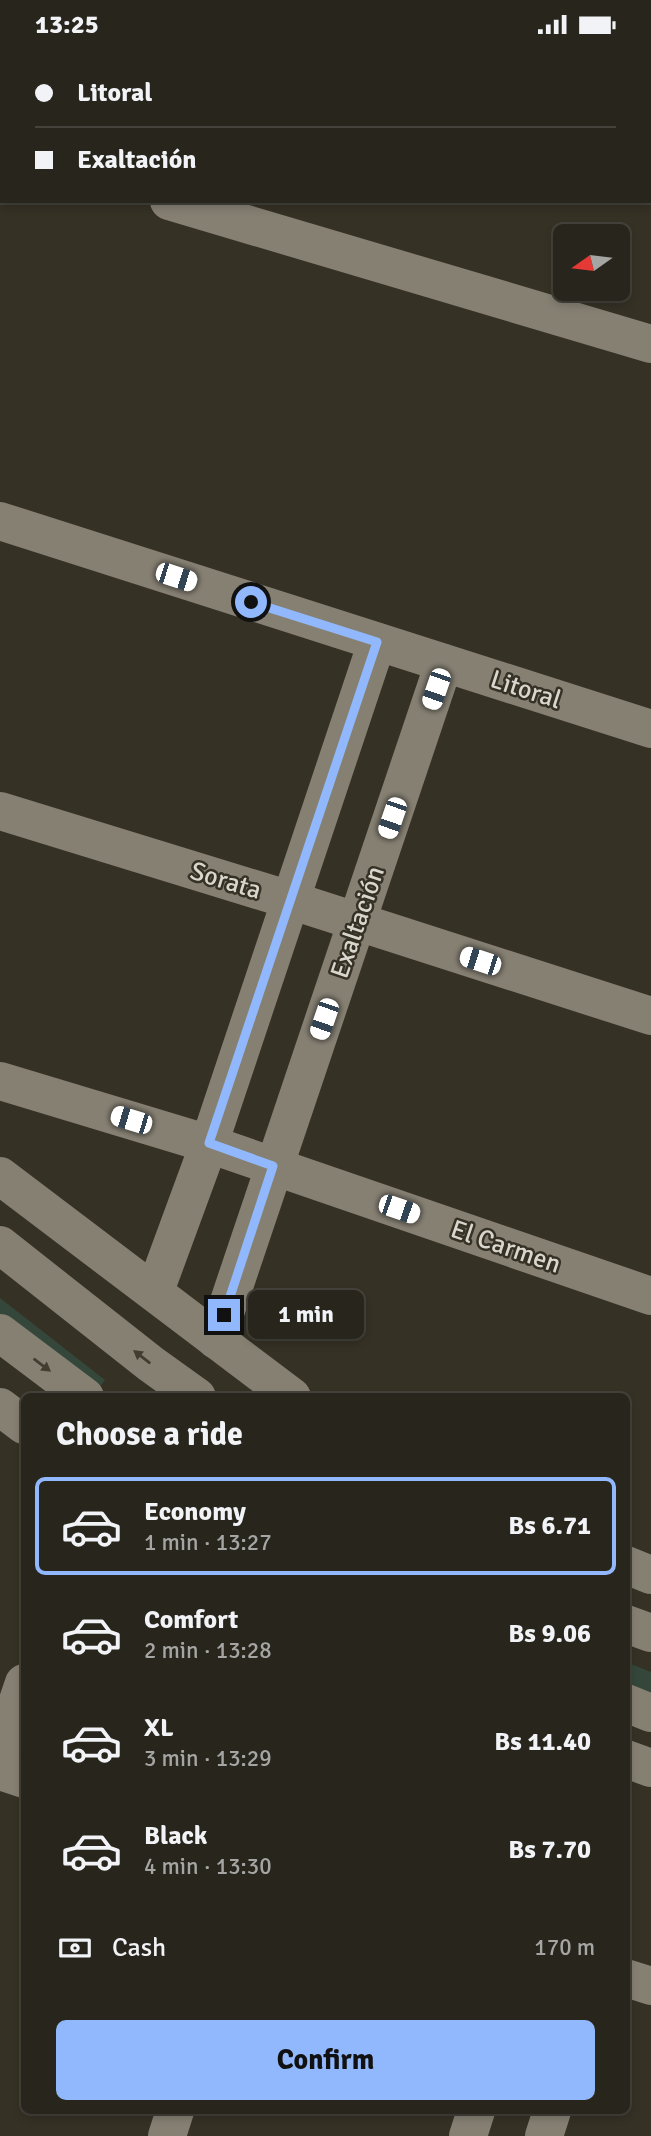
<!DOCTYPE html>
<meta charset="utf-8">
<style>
:root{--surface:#28251c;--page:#302d25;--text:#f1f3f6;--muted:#a5a5a3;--line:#44423b;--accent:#91b8fd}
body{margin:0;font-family:Signika,sans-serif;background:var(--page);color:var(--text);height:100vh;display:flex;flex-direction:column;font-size:26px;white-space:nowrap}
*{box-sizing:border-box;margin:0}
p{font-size:23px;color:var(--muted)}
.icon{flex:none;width:38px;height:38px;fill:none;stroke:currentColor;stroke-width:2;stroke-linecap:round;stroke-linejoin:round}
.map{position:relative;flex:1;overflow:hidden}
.sheet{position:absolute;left:21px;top:1344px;width:609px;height:721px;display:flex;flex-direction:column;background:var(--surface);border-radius:10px;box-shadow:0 4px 10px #0003,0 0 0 2px var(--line)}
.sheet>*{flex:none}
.banner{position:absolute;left:0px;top:0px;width:651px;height:154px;box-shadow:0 4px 10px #0003,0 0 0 2px var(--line);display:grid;align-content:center;height:154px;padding:0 35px;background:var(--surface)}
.needle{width:46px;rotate:256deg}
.fabs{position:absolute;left:553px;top:175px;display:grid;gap:14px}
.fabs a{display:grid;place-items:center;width:77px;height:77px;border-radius:10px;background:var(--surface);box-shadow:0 4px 10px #0003,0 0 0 2px var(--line);font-size:35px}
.end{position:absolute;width:32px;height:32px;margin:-16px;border:9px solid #91b8fd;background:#111;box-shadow:0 0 0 4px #111}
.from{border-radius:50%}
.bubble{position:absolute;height:49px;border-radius:10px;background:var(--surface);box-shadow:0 4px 10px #0003,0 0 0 2px var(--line);font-size:23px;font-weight:800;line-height:49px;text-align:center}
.car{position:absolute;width:21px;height:42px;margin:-21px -10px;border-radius:9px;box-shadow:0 0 5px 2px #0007;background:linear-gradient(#fff 24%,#345 0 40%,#fff 0 76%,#345 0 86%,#fff 0)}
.banner b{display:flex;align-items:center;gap:24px;height:66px;font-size:26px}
.banner b+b{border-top:2px solid var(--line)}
.banner i{width:18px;height:18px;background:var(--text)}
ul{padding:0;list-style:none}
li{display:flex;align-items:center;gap:21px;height:98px;margin:0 14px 10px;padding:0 21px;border:4px solid transparent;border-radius:10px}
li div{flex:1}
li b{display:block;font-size:26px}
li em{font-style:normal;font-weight:800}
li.selected{border-color:var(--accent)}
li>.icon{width:63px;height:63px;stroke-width:1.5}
h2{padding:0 35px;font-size:32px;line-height:84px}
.pay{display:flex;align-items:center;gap:18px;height:77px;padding:0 35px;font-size:26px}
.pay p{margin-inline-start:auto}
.action{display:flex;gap:14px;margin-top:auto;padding:14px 35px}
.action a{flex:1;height:80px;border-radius:10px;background:var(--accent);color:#111;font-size:28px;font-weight:800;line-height:80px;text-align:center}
.status{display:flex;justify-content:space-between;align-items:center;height:49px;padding:0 35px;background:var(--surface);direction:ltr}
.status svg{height:19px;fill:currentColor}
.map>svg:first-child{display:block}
.green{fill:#34473a}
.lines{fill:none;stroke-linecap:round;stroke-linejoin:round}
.stream{stroke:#708c95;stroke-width:10}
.minor{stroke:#868073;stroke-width:38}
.oneway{fill:#423d31}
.route{stroke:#91b8fd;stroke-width:9}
.labels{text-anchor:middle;stroke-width:5;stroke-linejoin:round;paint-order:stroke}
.street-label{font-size:26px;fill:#d9d6ce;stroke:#363125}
</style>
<div class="status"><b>13:25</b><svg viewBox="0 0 49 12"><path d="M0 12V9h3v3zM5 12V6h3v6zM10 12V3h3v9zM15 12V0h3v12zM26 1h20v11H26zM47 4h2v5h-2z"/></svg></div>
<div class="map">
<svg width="651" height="2087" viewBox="0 0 651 2087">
<rect width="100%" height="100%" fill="#363125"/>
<!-- green -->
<g class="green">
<polygon points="0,1249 105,1331 93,1347 0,1285"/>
<polygon points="626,1613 651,1623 651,1661 627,1650"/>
</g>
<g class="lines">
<!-- stream -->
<g class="stream">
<polyline points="534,0 537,2"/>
<polyline points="649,63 651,64"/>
</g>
<!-- minor -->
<g class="minor">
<polyline points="0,104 2,104"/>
<polyline points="169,152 651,295"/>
<polyline points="0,472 651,680"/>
<polyline points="0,762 290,851 651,967"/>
<polyline points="0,1032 209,1095 651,1247"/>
<polyline points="0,1127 292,1348"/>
<polyline points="0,1196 151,1315 197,1348"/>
<polyline points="155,1242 209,1095 377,593"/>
<polyline points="0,1284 85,1348"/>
<polyline points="216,1291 444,614"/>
<polyline points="0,1358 24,1376"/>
<polyline points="626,1516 651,1526"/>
<polyline points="626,1575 651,1584"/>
<polyline points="626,1654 651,1664"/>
<polyline points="0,1704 24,1634"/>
<polyline points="626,1710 651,1719"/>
<polyline points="0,1722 24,1730"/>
<polyline points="626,1929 651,1937"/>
<polyline points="167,2087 175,2062"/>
<polyline points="468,2087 476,2062"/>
<polyline points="544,2087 552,2062"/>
</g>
</g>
<!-- one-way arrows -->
<defs><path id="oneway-solid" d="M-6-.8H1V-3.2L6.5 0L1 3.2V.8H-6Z" transform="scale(1.75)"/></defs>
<g class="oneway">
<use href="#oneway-solid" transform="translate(142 1308) rotate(-142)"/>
<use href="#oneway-solid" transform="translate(42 1316) rotate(37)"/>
</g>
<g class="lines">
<!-- route -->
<polyline class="route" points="224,1266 273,1117 209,1094 377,593 251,553"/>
</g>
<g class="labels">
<!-- street labels -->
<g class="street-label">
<text transform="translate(526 640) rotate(18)" y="9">Litoral</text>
<text transform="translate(226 831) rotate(17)" y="9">Sorata</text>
<text transform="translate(357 873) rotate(-71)" y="9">Exaltación</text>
<text transform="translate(506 1197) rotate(19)" y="9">El Carmen</text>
</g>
</g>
</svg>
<div class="fabs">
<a><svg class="needle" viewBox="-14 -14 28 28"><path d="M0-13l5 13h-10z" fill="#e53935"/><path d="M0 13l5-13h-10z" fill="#a5a5a3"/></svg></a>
</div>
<i class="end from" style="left:251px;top:553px"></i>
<i class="end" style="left:224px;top:1266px"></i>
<div class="bubble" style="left:248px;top:1241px;width:116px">1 min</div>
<i class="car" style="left:176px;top:528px;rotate:108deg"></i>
<i class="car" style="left:436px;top:640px;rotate:199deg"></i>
<i class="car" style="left:392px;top:769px;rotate:199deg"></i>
<i class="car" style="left:480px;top:912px;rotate:288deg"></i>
<i class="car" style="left:324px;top:970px;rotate:199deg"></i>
<i class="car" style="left:131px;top:1071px;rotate:287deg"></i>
<i class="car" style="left:399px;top:1160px;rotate:109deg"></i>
<div class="banner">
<b><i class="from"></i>Litoral</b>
<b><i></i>Exaltación</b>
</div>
<section class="sheet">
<h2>Choose a ride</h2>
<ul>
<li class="selected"><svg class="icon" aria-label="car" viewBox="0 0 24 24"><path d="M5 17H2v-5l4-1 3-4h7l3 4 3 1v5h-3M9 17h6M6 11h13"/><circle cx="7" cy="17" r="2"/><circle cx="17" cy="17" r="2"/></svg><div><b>Economy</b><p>1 min · 13:27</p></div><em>Bs 6.71</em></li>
<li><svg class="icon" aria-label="car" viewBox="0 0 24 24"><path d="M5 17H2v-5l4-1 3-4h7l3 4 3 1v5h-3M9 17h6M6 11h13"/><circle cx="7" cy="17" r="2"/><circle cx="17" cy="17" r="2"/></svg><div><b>Comfort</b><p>2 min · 13:28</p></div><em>Bs 9.06</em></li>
<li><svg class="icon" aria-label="car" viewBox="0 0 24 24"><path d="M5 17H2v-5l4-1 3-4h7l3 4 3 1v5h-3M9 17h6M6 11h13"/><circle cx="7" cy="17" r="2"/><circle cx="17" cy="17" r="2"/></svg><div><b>XL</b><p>3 min · 13:29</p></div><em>Bs 11.40</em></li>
<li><svg class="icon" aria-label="car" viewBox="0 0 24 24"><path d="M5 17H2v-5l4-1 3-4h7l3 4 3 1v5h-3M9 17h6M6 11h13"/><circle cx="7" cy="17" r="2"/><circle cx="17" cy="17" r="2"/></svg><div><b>Black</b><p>4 min · 13:30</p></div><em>Bs 7.70</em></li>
</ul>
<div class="pay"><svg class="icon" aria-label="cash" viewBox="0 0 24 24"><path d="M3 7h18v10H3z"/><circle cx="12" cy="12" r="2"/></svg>Cash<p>170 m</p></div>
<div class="action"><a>Confirm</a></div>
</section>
</div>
